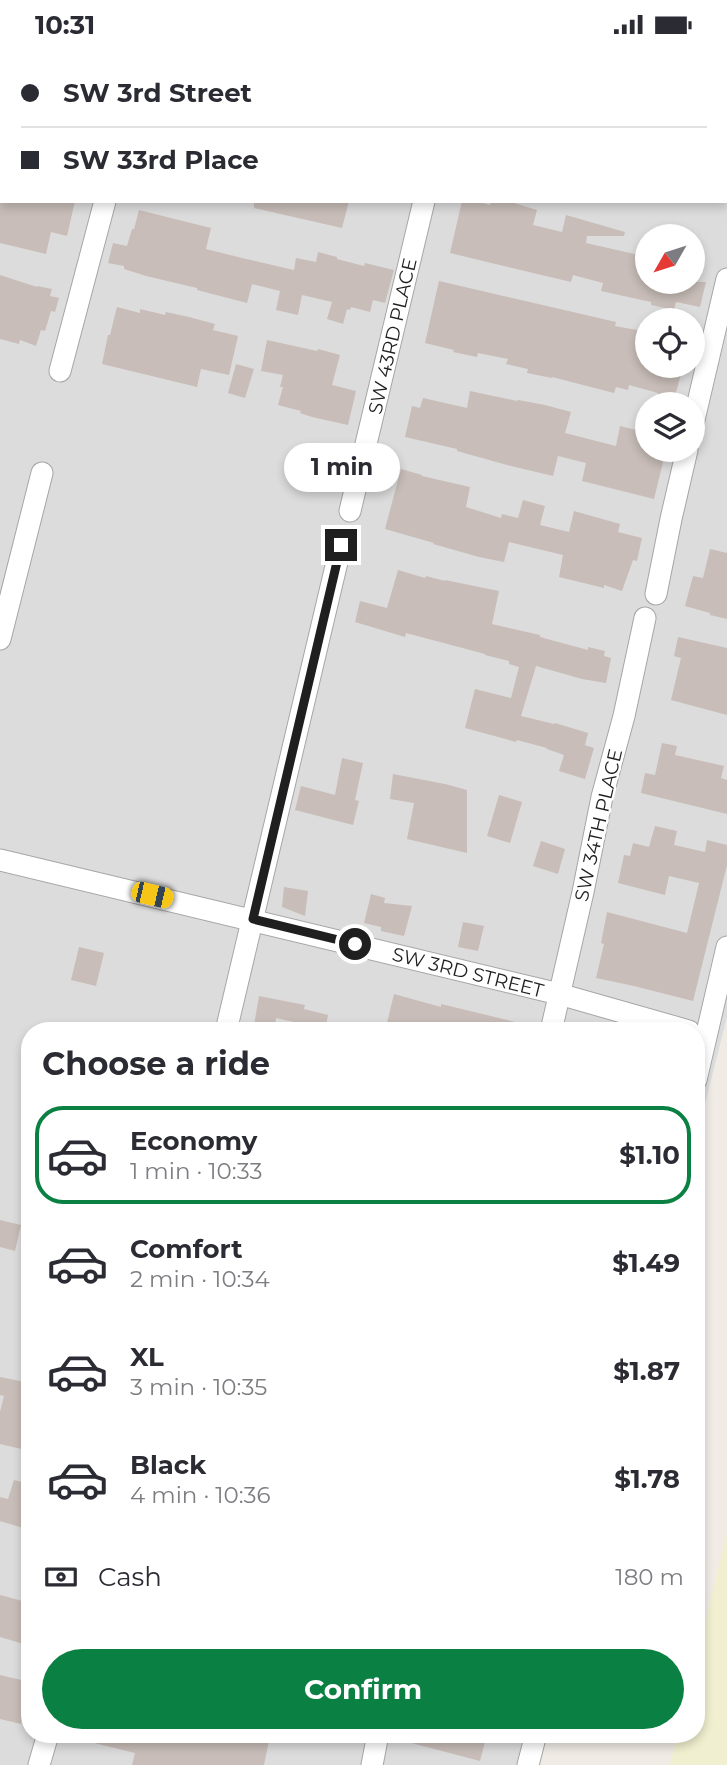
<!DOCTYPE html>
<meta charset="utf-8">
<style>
:root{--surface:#fff;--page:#f7f7f7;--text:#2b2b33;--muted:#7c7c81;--line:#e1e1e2;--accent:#0b8043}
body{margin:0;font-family:Montserrat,sans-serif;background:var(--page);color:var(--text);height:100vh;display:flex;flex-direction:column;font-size:26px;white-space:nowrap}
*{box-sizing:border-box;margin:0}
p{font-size:23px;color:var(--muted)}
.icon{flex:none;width:38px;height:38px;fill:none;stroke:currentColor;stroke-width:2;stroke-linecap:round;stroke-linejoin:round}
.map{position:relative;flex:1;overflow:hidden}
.side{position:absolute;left:21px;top:973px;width:684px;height:721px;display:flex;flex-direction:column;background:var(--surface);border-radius:28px;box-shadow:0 4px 10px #0003}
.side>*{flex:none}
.banner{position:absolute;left:0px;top:0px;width:728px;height:154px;box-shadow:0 4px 10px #0003;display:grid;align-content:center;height:154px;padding:0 21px;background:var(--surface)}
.needle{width:46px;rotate:231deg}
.tools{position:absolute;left:635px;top:175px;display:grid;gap:14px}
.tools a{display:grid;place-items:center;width:70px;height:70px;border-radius:50%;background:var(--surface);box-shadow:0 4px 10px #0003;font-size:35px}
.end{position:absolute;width:32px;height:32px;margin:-16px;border:9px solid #1f1f1f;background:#fff;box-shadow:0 0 0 4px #fff}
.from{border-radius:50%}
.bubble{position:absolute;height:49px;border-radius:24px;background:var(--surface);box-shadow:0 4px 10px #0003;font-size:23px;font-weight:700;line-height:49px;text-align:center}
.car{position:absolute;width:21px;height:42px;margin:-21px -10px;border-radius:9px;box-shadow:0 0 5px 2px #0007;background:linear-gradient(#f5c518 24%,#345 0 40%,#f5c518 0 76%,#345 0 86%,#f5c518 0)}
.banner b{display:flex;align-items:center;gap:24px;height:66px;font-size:26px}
.banner b+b{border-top:2px solid var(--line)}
.banner i{width:18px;height:18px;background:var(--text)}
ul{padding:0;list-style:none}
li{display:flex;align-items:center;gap:21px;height:98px;margin:0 14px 10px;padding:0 7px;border:4px solid transparent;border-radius:28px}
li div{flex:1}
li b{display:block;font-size:26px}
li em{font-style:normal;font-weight:700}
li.active{border-color:var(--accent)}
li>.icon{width:63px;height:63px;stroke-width:1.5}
h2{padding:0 21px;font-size:32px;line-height:84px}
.pay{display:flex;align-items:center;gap:18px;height:77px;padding:0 21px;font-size:26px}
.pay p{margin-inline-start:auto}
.button{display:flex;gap:14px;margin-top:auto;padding:14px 21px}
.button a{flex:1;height:80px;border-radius:42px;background:var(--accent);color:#fff;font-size:28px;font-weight:700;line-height:80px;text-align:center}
.status{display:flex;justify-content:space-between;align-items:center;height:49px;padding:0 35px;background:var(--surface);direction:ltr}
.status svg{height:19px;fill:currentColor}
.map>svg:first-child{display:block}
.residential{fill:#dddcdc;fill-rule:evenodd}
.farmland{fill:#f0efcf}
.building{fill:#c8bdb8}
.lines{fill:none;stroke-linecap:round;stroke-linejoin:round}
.street-casing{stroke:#a6a6a6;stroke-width:23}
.street{stroke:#fff;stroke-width:21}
.route{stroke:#1f1f1f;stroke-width:9}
.labels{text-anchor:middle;stroke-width:5;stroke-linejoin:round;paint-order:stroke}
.street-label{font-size:19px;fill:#1f1f1f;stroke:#fff}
</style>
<div class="status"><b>10:31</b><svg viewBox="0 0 49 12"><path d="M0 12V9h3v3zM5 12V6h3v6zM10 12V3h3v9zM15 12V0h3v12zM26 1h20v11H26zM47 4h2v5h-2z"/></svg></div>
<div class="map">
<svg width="727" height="1716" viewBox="0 0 727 1716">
<rect width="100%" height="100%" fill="#f0ebe5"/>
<!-- residential -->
<path class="residential" d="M0,0H727V968L697,1086L696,982H30V1685H532L523,1716H0ZM2,2H726V152H2ZM648,187H693V233H648ZM648,271H693V317H648ZM648,355H693V401H648Z"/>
<!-- farmland -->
<polygon class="farmland" points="727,1483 727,1716 670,1716 677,1685 696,1685 697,1607"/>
<!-- building -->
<g class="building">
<polygon points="0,152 75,152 67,187 51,183 46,205 0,194"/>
<polygon points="254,152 349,152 342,179 254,159"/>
<polygon points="462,152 475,152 490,156 491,152 515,152 514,154 537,161 533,176 562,183 566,166 625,183 624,187 587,187 586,194 648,208 648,233 706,233 700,258 676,253 674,261 651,256 651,253 601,242 603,234 573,226 571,233 450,204"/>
<polygon points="139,161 211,179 206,200 242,209 294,221 296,209 316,213 318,203 337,208 337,210 364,217 365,214 394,221 385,254 373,251 370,263 351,258 350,261 347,260 343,275 327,270 332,253 302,246 298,266 276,261 280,242 252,235 247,254 197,241 197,239 146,227 124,220 124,217 108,214 113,194 127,197 132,180 134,180"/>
<polygon points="0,226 37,238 37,237 52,240 50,247 59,249 55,263 51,262 45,282 41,281 36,297 20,291 19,295 0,290"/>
<polygon points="439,232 616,273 615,277 648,283 648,317 683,317 673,355 655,355 658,344 629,336 628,341 616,338 614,344 552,328 552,329 527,324 528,320 506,315 508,310 478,304 477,308 453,303 454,301 425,294"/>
<polygon points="117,258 140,264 140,260 165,266 166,263 189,268 215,275 213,281 238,287 229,326 201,320 197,338 102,315 108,286 110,286"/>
<polygon points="267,291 317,302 318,300 340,306 332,336 356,342 348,376 312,368 300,364 301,362 278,356 283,338 280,338 283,326 261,322"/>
<polygon points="236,315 254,320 245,349 228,344"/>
<polygon points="470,342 517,352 518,351 545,356 571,363 565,384 616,397 620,377 648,384 648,401 666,401 654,450 582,432 586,414 558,407 553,427 507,416 457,402 457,400 405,388 412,357 420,359 423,349 467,359"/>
<polygon points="401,420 422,426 422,427 470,438 466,458 501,469 502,465 518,469 523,451 545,457 540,476 569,483 574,462 620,475 618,483 642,489 637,512 633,511 622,542 604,536 604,539 559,528 563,506 509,493 504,513 479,508 433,495 434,494 385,480"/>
<polygon points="710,500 727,504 727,570 710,566 710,564 685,557 693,527 703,529"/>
<polygon points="398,521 425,529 426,527 445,532 445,531 499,542 492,575 540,586 540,588 588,601 588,598 605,602 604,607 611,609 606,634 582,630 536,617 521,667 554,675 555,674 588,684 585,696 594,699 585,730 559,722 564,706 547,700 547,699 517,691 516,693 465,679 475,640 511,649 519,618 509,615 509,612 485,606 485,605 406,584 405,588 355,573 360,552 387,559"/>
<polygon points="678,588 727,599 727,666 671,651 681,609 674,607"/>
<polygon points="662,694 677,697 675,706 724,717 721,729 727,731 727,765 641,744 645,724 655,726"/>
<polygon points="342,709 363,714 355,751 359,752 353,776 295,761 301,737 335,746"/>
<polygon points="393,725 445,735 467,741 467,804 407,790 414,754 390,750"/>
<polygon points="499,746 522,753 510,794 487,787"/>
<polygon points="655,777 677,782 674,796 705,803 707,791 727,796 727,816 693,952 634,937 596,929 604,895 601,894 607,863 687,884 699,834 669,827 665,846 618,834 624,806 630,807 633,794 649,798"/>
<polygon points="541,792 565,800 558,825 533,817"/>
<polygon points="284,838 308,842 305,867 282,858"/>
<polygon points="371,845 385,849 384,854 412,857 404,887 381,882 381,878 364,874"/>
<polygon points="463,873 484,877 478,902 458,898"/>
<polygon points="79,898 104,904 96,937 71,931"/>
<polygon points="394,945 441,958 441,955 528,976 527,982 385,982"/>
<polygon points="259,947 305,956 304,960 328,966 325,982 305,982 307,976 276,969 275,979 254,976"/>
<polygon points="0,1171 21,1176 15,1202 0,1198"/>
<polygon points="0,1328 30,1334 30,1402 0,1395 0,1363 4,1347 0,1346"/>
<polygon points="14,1431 30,1435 23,1463 30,1465 30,1481 0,1472 0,1448 8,1450"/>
<polygon points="0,1546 30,1554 30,1597 0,1588"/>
<polygon points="0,1626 30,1633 30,1664 24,1663 21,1675 0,1670"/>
<polygon points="83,1685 260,1685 270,1687 264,1716 132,1716 135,1704 82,1691"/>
<polygon points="401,1685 487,1685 480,1712 400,1691"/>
</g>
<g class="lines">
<!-- street casing -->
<g class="street-casing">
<g id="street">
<polyline points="417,0 424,2"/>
<polyline points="145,2 145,0"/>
<polyline points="461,2 462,0"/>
<polyline points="726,78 727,78"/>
<polyline points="60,322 105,152"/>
<polyline points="693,375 727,230"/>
<polyline points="350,462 424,152"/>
<polyline points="656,545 671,470 687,401"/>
<polyline points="0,590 42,424"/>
<polyline points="0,811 559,945 689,982"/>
<polyline points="226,982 341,496"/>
<polyline points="551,982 583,843 602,748 624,667 645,569"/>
<polyline points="696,1031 727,898"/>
<polyline points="39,1716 48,1685"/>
<polyline points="372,1716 378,1685"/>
<polyline points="528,1716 536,1685"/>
</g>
</g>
<!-- street -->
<use href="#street" class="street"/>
</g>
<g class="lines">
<!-- route -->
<polyline class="route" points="341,496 253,870 355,895"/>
</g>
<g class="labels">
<!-- street labels -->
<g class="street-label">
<text transform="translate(392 287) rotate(-77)" y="7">SW 43RD PLACE</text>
<text transform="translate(598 776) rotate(-77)" y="7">SW 34TH PLACE</text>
<text transform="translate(468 923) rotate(14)" y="7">SW 3RD STREET</text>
</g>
</g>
</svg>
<div class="tools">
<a><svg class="needle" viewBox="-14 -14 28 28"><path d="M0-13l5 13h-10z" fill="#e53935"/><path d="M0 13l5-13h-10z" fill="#7c7c81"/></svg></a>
<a><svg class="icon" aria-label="locate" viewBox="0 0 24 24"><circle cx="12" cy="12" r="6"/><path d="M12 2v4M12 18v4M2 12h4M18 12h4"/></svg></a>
<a><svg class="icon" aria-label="layers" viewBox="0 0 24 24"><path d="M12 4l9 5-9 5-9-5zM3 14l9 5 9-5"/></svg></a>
</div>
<i class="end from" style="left:355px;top:895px"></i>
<i class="end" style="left:341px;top:496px"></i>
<div class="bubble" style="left:284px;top:394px;width:116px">1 min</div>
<i class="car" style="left:152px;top:846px;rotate:103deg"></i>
<div class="banner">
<b><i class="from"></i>SW 3rd Street</b>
<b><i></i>SW 33rd Place</b>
</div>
<section class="side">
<h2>Choose a ride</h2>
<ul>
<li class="active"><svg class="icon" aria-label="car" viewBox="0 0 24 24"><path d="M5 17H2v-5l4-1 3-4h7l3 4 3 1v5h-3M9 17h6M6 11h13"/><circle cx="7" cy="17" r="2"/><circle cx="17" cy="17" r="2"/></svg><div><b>Economy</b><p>1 min · 10:33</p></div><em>$1.10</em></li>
<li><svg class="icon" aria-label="car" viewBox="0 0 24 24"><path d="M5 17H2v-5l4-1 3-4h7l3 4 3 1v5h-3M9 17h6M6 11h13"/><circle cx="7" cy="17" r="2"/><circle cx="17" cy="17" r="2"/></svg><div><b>Comfort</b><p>2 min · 10:34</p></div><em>$1.49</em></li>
<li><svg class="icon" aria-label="car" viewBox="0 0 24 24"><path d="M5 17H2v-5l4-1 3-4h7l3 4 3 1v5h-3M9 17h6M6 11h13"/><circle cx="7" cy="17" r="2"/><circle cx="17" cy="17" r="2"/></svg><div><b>XL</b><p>3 min · 10:35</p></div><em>$1.87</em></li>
<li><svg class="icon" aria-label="car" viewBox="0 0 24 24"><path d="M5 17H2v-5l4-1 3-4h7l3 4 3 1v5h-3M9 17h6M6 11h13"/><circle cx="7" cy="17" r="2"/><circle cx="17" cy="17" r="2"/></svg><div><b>Black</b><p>4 min · 10:36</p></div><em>$1.78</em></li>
</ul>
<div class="pay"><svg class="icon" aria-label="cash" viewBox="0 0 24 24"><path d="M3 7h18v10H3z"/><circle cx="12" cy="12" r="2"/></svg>Cash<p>180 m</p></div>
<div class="button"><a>Confirm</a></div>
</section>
</div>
